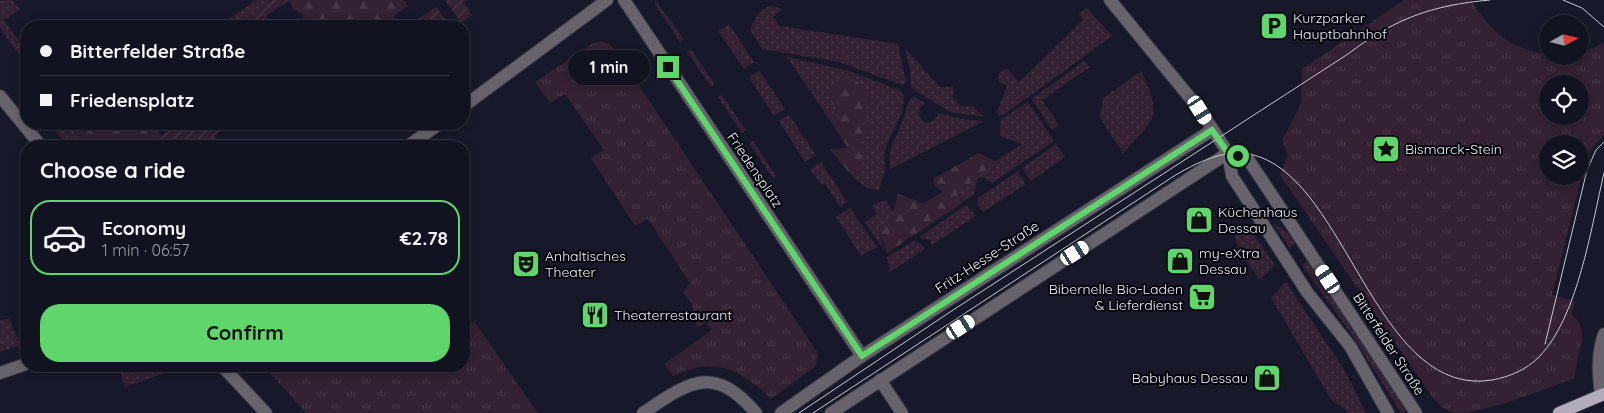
<!DOCTYPE html>
<meta charset="utf-8">
<style>
:root{--surface:#111320;--page:#1a1c29;--text:#f1f3f6;--muted:#9c9ea5;--line:#30323e;--accent:#60d56b}
body{margin:0;font-family:Quicksand,sans-serif;background:var(--page);color:var(--text);height:100vh;display:flex;flex-direction:column;font-size:19px;white-space:nowrap}
*{box-sizing:border-box;margin:0}
p{font-size:16px;color:var(--muted)}
.icon{flex:none;width:28px;height:28px;fill:none;stroke:currentColor;stroke-width:2;stroke-linecap:round;stroke-linejoin:round}
.map{position:relative;flex:1;overflow:hidden}
.sheet{position:absolute;left:20px;top:140px;width:450px;height:232px;display:flex;flex-direction:column;background:var(--surface);border-radius:20px;box-shadow:0 2px 8px #0003,0 0 0 1px var(--line)}
.sheet>*{flex:none}
.top-card{position:absolute;left:20px;top:20px;width:450px;height:110px;border-radius:20px;box-shadow:0 2px 8px #0003,0 0 0 1px var(--line);display:grid;align-content:center;height:110px;padding:0 20px;background:var(--surface)}
.needle{width:32px;rotate:82deg}
.fabs{position:absolute;left:1539px;top:15px;display:grid;gap:10px}
.fabs a{display:grid;place-items:center;width:50px;height:50px;border-radius:50%;background:var(--surface);box-shadow:0 2px 8px #0003,0 0 0 1px var(--line);font-size:25px}
.end{position:absolute;width:22px;height:22px;margin:-11px;border:6px solid #60d56b;background:#111;box-shadow:0 0 0 2px #111}
.from{border-radius:50%}
.bubble{position:absolute;height:35px;border-radius:18px;background:var(--surface);box-shadow:0 2px 8px #0003,0 0 0 1px var(--line);font-size:16px;font-weight:700;line-height:35px;text-align:center}
.car{position:absolute;width:15px;height:30px;margin:-15px -8px;border-radius:6px;box-shadow:0 0 4px 1px #0007;background:linear-gradient(#fff 24%,#345 0 40%,#fff 0 76%,#345 0 86%,#fff 0)}
.top-card b{display:flex;align-items:center;gap:18px;height:48px;font-size:19px}
.top-card b+b{border-top:1px solid var(--line)}
.top-card i{width:12px;height:12px;background:var(--text)}
ul{padding:0;list-style:none}
li{display:flex;align-items:center;gap:15px;height:75px;margin:0 10px 8px;padding:0 10px;border:2px solid transparent;border-radius:20px}
li div{flex:1}
li b{display:block;font-size:19px}
li em{font-style:normal;font-weight:700}
li.selected{border-color:var(--accent)}
li>.icon{width:45px;height:45px;stroke-width:1.5}
h2{padding:0 20px;font-size:22px;line-height:60px}
.action{display:flex;gap:10px;margin-top:auto;padding:10px 20px}
.action a{flex:1;height:58px;border-radius:20px;background:var(--accent);color:#111;font-size:20px;font-weight:700;line-height:58px;text-align:center}
.map>svg:first-child{display:block}
.grass{fill:url(#grass-dots)}
.forest{fill:url(#forest-firs)}
.park{fill:url(#park-tufts);fill-rule:evenodd}
.garden{fill:url(#garden-furrows)}
.lines{fill:none;stroke-linecap:round;stroke-linejoin:round}
.minor-casing{stroke:#313343;stroke-width:14}
.major-casing{stroke:#313343;stroke-width:14}
.minor{stroke:#66636c;stroke-width:12}
.major{stroke:#b3acbf;stroke-width:12}
.tram{stroke:#c6c8d4;stroke-width:1}
.route{stroke:#60d56b;stroke-width:6}
.labels{text-anchor:middle;stroke-width:4;stroke-linejoin:round;paint-order:stroke}
.poi-label{font-size:14px;fill:#eef0fc;stroke:#05050c;text-anchor:start}
.street-label{font-size:14px;fill:#eef0fc;stroke:#05050c}
</style>
<div class="map">
<svg width="1604" height="413" viewBox="0 0 1604 413">
<defs>
<pattern id="grass-dots" width="8" height="8" patternUnits="userSpaceOnUse" patternTransform="scale(1.25)"><rect width="8" height="8" fill="#342133"/><path d="M2 2h.1M6 6h.1" fill="none" stroke="#483747" stroke-width="1.8" stroke-linecap="round"/></pattern>
<pattern id="forest-firs" width="22" height="20" patternUnits="userSpaceOnUse" patternTransform="scale(1.25)"><rect width="22" height="20" fill="#342133"/><path d="M5 1l3.5 6h-7zM16 11l3.5 6h-7z" fill="#483747"/></pattern>
<pattern id="park-tufts" width="24" height="20" patternUnits="userSpaceOnUse" patternTransform="scale(1.25)"><rect width="24" height="20" fill="#342133"/><path d="M3 7l-1-3M5 7V3M7 7l1-3M15 17l-1-3M17 17v-4M19 17l1-3" fill="none" stroke="#483747"/></pattern>
<pattern id="garden-furrows" width="10" height="10" patternUnits="userSpaceOnUse" patternTransform="scale(1.25)"><rect width="10" height="10" fill="#342133"/><path d="M-1 1l2-2M0 10L10 0M9 11l2-2" fill="none" stroke="#483747"/></pattern>
</defs>
<rect width="100%" height="100%" fill="#17192a"/>
<!-- grass -->
<g class="grass">
<polygon points="12,0 20,9 4,20 26,51 26,65 0,28 0,1"/>
<polygon points="256,0 272,0 235,26 219,26"/>
<polygon points="655,0 684,39 680,42 655,4"/>
<path d="M772,6L783,9L773,17L780,26L898,44L906,83L902,85L839,62L762,49L750,30C755,19 759,7 772,6Z"/>
<polygon points="1087,8 1112,36 1005,114 999,116 997,112 1007,86 999,81 998,74 1006,68 1019,82 1083,20 1079,14"/>
<polygon points="729,24 754,62 744,69 718,31"/>
<polygon points="905,48 940,87 953,87 953,97 960,106 972,106 985,117 950,112 911,88 910,70"/>
<polygon points="691,49 715,85 711,87 687,52"/>
<path d="M787,57L846,70L899,90L904,95L902,113L888,141L884,154L885,170L879,190C866,190 859,183 850,174L860,167L859,142L867,135L861,110L870,99L833,103V115L829,119Z"/>
<polygon points="1084,61 1090,67 1042,100 1059,125 1052,130 1032,99"/>
<polygon points="759,70 785,109 774,116 749,77"/>
<path d="M1141,71C1163,118 1156,117 1123,153L1100,118L1103,98Z"/>
<polygon points="722,95 746,130 742,133 718,97"/>
<path d="M915,97L925,103L920,108L919,116L925,123L933,121L940,113L962,119L984,121L890,169C888,145 895,141 903,120C906,113 906,105 911,98Z"/>
<polygon points="1028,102 1054,141 992,183 985,178 993,171 995,161 1022,144 1000,136 1001,119"/>
<polygon points="789,115 816,155 805,162 779,121"/>
<polygon points="61,124 78,124 81,127 77,137 80,145 69,146 56,132"/>
<polygon points="753,141 776,176 773,178 749,143"/>
<polygon points="1056,144 1065,157 1031,181 1022,168"/>
<polygon points="821,162 847,202 840,207 825,183 822,185 810,169"/>
<polygon points="1018,171 1026,184 983,212 977,204 978,198"/>
<polygon points="973,177 978,177 974,194 965,200 958,196 956,190 966,190"/>
<polygon points="886,200 897,218 880,234 883,249 865,222 877,214 872,205"/>
<polygon points="966,205 976,216 932,245 929,240 919,237"/>
<polygon points="850,208 877,247 861,256 836,217"/>
<polygon points="1273,223 1287,232 1295,243 1290,249"/>
<polygon points="1239,227 1248,227 1275,265 1260,280 1239,251 1235,236"/>
<polygon points="914,241 921,244 925,249 890,272 887,257"/>
<polygon points="1307,260 1408,410 1401,413 1354,338 1302,265"/>
<polygon points="1286,282 1345,371 1366,413 1347,413 1344,408 1332,401 1271,298"/>
<polygon points="9,319 21,345 0,352 0,320"/>
<polygon points="118,366 185,366 125,387"/>
</g>
<!-- forest -->
<g class="forest">
<polygon points="289,0 403,0 408,6 393,16 400,26 305,26 303,14 294,10"/>
<polygon points="845,77 858,82 870,99 862,110 870,123 867,135 859,142 865,157 860,167 850,174 830,149 848,148 829,119 833,115 833,103 830,98 833,84"/>
<polygon points="97,124 154,124 155,134 149,146 80,146 77,137 81,127 85,133"/>
<polygon points="979,153 995,161 993,171 985,178 973,177 966,190 957,190 958,196 965,200 961,204 887,253 880,234 885,223 896,218 893,212 898,194 923,203 943,192 934,185 933,179"/>
</g>
<!-- park -->
<g class="park">
<path d="M1404,0H1471C1499,47 1530,56 1580,56V54L1604,43V135L1587,154L1552,295L1575,301L1572,315C1593,331 1574,356 1575,378C1544,389 1487,413 1456,413C1446,411 1440,405 1433,398L1280,175L1288,154L1282,140L1301,104L1302,69ZM1548,84H1580V116H1548ZM1548,144H1580V176H1548Z"/>
<path d="M600,41L609,44L616,51L817,352L816,366L771,399C739,368 715,356 673,376L664,364L712,330L706,322L697,328L692,304L683,292L690,283L648,219L635,226L591,158L604,150L565,94L550,103L535,82L590,45Z"/>
<polygon points="474,321 538,413 306,413 264,366 464,366 464,329"/>
</g>
<!-- garden -->
<g class="garden">
<polygon points="272,0 289,0 267,15 266,24 282,26 235,26"/>
<polygon points="445,0 468,0 464,3 472,15 461,23"/>
<polygon points="436,7 450,26 423,26 418,19"/>
<polygon points="177,124 215,124 220,131 214,136 221,146 189,146 183,139 174,146 149,146 155,134 153,125 161,136"/>
</g>
<g class="lines">
<!-- minor casing -->
<g class="minor-casing">
<g id="minor">
<polyline points="624,0 862,356"/>
<polyline points="1110,0 1200,110 1228,153 1232,176 1307,292 1350,346 1388,413"/>
<polyline points="0,96 41,146"/>
<polyline points="464,106 607,0"/>
<polyline points="408,146 439,124"/>
<polyline points="1228,153 1248,159 1416,413"/>
<polyline points="222,366 266,413"/>
<polyline points="0,373 26,364"/>
<polyline points="880,380 902,413"/>
<path d="M1601,395C1598,374 1597,354 1604,334"/>
<path d="M643,413C689,382 713,363 756,413"/>
<polyline points="781,413 862,356 1212,130"/>
<polyline points="831,413 1228,153"/>
</g>
</g>
<!-- major casing -->
<g class="major-casing">
<polyline id="major" points="1559,413 1604,394"/>
</g>
<!-- minor -->
<use href="#minor" class="minor"/>
<!-- major -->
<use href="#major" class="major"/>
<!-- tram -->
<g class="tram">
<polyline points="1563,0 1582,8 1604,27"/>
<polyline points="1545,344 1587,170 1596,150 1604,142"/>
<path d="M799,413L950,312L1348,54C1394,19 1432,5 1490,0"/>
<path d="M813,413L1174,176C1203,159 1234,144 1267,160C1350,200 1382,398 1492,380C1509,377 1526,370 1539,357C1578,317 1591,228 1604,173"/>
</g>
</g>
<g class="lines">
<!-- route -->
<polyline class="route" points="668,67 862,356 1212,130 1228,153 1238,156"/>
</g>
<!-- icons -->
<defs>
<g id="parking-square" transform="scale(1.4375)"><rect x="-9" y="-9" width="18" height="18" rx="4" fill="#60d56b" stroke="#05050c"/><path d="M-3.5-5.5H1a3.5 3.5 0 0 1 0 7H-1V5.5H-3.5ZM-1-3.4V-.6H.8a1.4 1.4 0 0 0 0-2.8Z" fill="#111"/></g>
<g id="sight-square" transform="scale(1.4375)"><rect x="-9" y="-9" width="18" height="18" rx="4" fill="#60d56b" stroke="#05050c"/><path d="M0-6L1.8-2.2L6-1.7L2.9 1.2L3.7 5.4L0 3.3L-3.7 5.4L-2.9 1.2L-6-1.7L-1.8-2.2Z" fill="#111"/></g>
<g id="shop-square" transform="scale(1.4375)"><rect x="-9" y="-9" width="18" height="18" rx="4" fill="#60d56b" stroke="#05050c"/><path d="M-5-2.5h2.3a2.7 3.5 0 0 1 5.4 0H5L5.5 6h-11ZM-1.5-2.5h3a1.5 2.3 0 0 0-3 0Z" fill="#111"/></g>
<g id="theatre-square" transform="scale(1.4375)"><rect x="-9" y="-9" width="18" height="18" rx="4" fill="#60d56b" stroke="#05050c"/><path d="M-5-5.5Q0-4 5-5.5V0Q5 5 0 6Q-5 5-5 0ZM-3.3-2.5H-1v1.5H-3.3ZM1-2.5H3.3v1.5H1ZM-2.8 1Q0 5.5 2.8 1Z" fill="#111"/></g>
<g id="supermarket-square" transform="scale(1.4375)"><rect x="-9" y="-9" width="18" height="18" rx="4" fill="#60d56b" stroke="#05050c"/><path d="M-6-5.5h2.5l.6 2H6L4.5 2H-2.5L-4.4-4H-6ZM-1.5 3.2a1.3 1.3 0 1 0 .1 0ZM3 3.2a1.3 1.3 0 1 0 .1 0Z" fill="#111"/></g>
<g id="restaurant-square" transform="scale(1.4375)"><rect x="-9" y="-9" width="18" height="18" rx="4" fill="#60d56b" stroke="#05050c"/><path d="M-5-6h1v4h1v-4h1v4h1v-4h1v5L-1.5 .5V6h-2V.5L-5-1ZM5-6V6H3V1.5H1.5Q1.5-4 5-6Z" fill="#111"/></g>
</defs>
<g fill-rule="evenodd">
<use href="#parking-square" x="1274" y="26"/>
<use href="#sight-square" x="1386" y="149"/>
<use href="#shop-square" x="1199" y="220"/>
<use href="#shop-square" x="1180" y="261"/>
<use href="#theatre-square" x="526" y="264"/>
<use href="#supermarket-square" x="1202" y="297"/>
<use href="#restaurant-square" x="595" y="315"/>
<use href="#shop-square" x="1267" y="378"/>
</g>
<g class="labels">
<!-- poi labels -->
<g class="poi-label">
<text x="1293" y="23">Kurzparker<tspan x="1293" dy="16">Hauptbahnhof</tspan></text>
<text x="1405" y="154">Bismarck-Stein</text>
<text x="1218" y="217">Küchenhaus<tspan x="1218" dy="16">Dessau</tspan></text>
<text x="1199" y="258">my-eXtra<tspan x="1199" dy="16">Dessau</tspan></text>
<text x="545" y="261">Anhaltisches<tspan x="545" dy="16">Theater</tspan></text>
<text x="1183" y="294" text-anchor="end">Bibernelle Bio-Laden<tspan x="1183" dy="16">&amp; Lieferdienst</tspan></text>
<text x="614" y="320">Theaterrestaurant</text>
<text x="1248" y="383" text-anchor="end">Babyhaus Dessau</text>
</g>
<!-- street labels -->
<g class="street-label">
<text transform="translate(755 170) rotate(56)" y="5">Friedensplatz</text>
<text transform="translate(987 257) rotate(-33)" y="5">Fritz-Hesse-Straße</text>
<text transform="translate(1389 344) rotate(57)" y="5">Bitterfelder Straße</text>
</g>
</g>
</svg>
<div class="fabs">
<a><svg class="needle" viewBox="-14 -14 28 28"><path d="M0-13l5 13h-10z" fill="#e53935"/><path d="M0 13l5-13h-10z" fill="#9c9ea5"/></svg></a>
<a><svg class="icon" aria-label="locate" viewBox="0 0 24 24"><circle cx="12" cy="12" r="6"/><path d="M12 2v4M12 18v4M2 12h4M18 12h4"/></svg></a>
<a><svg class="icon" aria-label="layers" viewBox="0 0 24 24"><path d="M12 4l9 5-9 5-9-5zM3 14l9 5 9-5"/></svg></a>
</div>
<i class="end from" style="left:1238px;top:156px"></i>
<i class="end" style="left:668px;top:67px"></i>
<div class="bubble" style="left:568px;top:50px;width:82px">1 min</div>
<i class="car" style="left:1200px;top:110px;rotate:148deg"></i>
<i class="car" style="left:1075px;top:253px;rotate:57deg"></i>
<i class="car" style="left:1328px;top:279px;rotate:326deg"></i>
<i class="car" style="left:961px;top:327px;rotate:57deg"></i>
<div class="top-card">
<b><i class="from"></i>Bitterfelder Straße</b>
<b><i></i>Friedensplatz</b>
</div>
<section class="sheet">
<h2>Choose a ride</h2>
<ul>
<li class="selected"><svg class="icon" aria-label="car" viewBox="0 0 24 24"><path d="M5 17H2v-5l4-1 3-4h7l3 4 3 1v5h-3M9 17h6M6 11h13"/><circle cx="7" cy="17" r="2"/><circle cx="17" cy="17" r="2"/></svg><div><b>Economy</b><p>1 min · 06:57</p></div><em>€2.78</em></li>
</ul>
<div class="action"><a>Confirm</a></div>
</section>
</div>
